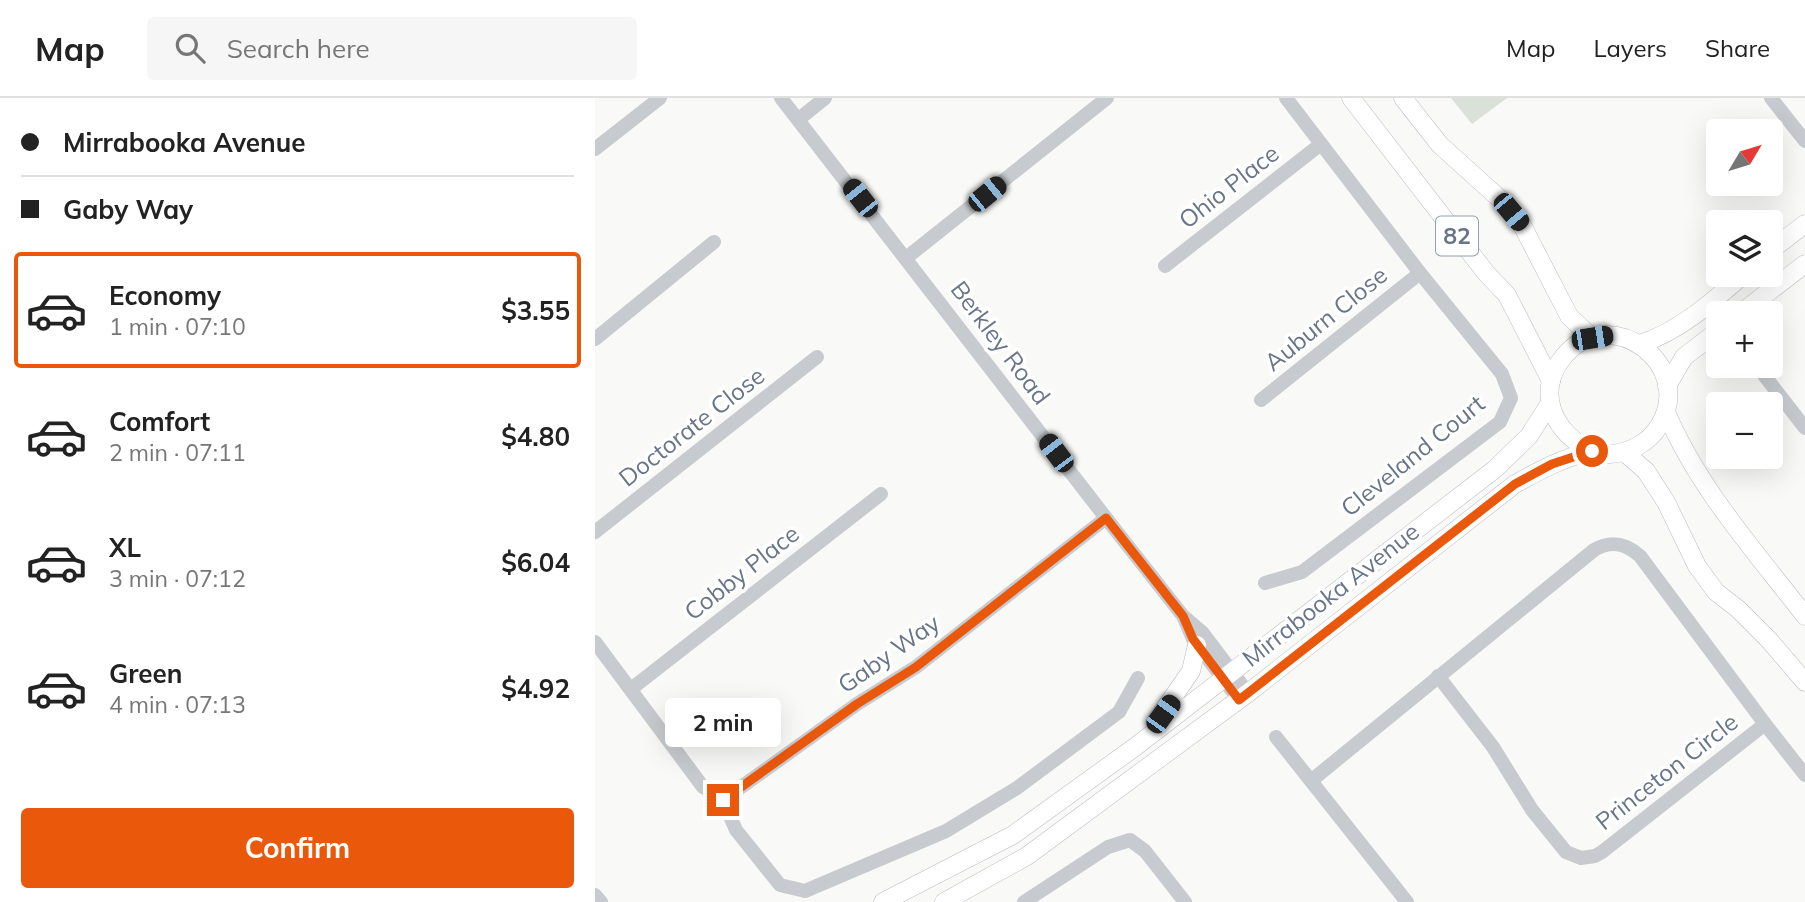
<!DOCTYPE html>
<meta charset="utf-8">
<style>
:root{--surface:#fff;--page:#f6f6f6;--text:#222;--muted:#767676;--line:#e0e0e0;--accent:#ea580c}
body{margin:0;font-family:Mulish,sans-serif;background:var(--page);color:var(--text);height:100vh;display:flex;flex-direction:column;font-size:26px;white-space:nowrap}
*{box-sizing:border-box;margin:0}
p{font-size:23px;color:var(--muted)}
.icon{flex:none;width:38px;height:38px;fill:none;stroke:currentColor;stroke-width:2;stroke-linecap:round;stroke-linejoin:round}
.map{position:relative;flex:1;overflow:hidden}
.details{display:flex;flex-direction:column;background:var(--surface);width:595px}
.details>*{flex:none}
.banner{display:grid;align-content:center;height:154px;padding:0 21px;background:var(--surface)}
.needle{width:46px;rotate:52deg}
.fabs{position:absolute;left:1111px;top:21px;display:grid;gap:14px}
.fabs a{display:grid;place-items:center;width:77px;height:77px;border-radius:7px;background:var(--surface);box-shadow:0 7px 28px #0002;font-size:35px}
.end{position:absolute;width:32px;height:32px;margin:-16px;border:9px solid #ea580c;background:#fff;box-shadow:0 0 0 4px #fff}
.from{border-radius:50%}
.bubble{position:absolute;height:49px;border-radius:7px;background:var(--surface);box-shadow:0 7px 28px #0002;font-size:23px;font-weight:700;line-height:49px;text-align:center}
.car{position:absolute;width:21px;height:42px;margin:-21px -10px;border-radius:9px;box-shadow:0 0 5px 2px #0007;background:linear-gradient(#222 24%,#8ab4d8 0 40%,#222 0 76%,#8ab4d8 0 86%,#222 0)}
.banner b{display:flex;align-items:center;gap:24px;height:66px;font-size:26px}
.banner b+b{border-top:2px solid var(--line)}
.banner i{width:18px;height:18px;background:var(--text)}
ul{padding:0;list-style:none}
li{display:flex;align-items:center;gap:21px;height:116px;margin:0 14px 10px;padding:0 7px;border:4px solid transparent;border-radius:7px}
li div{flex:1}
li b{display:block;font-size:26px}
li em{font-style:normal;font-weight:700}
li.selected{border-color:var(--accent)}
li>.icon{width:63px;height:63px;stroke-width:1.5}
.action{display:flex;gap:14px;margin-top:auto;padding:14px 21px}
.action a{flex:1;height:80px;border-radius:7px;background:var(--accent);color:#fff;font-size:28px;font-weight:700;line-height:80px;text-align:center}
header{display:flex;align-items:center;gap:42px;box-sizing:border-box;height:98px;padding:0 35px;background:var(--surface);border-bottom:2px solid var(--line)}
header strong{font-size:33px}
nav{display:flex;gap:38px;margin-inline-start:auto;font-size:24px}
.search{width:490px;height:63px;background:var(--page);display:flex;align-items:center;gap:18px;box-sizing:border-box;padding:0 24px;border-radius:7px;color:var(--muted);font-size:26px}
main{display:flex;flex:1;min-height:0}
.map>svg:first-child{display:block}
.green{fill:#dae1d8}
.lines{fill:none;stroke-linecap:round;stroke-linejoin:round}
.major-casing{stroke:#babdc2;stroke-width:19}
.minor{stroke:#c7cace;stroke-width:14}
.major{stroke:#fff;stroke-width:18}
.route{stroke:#ea580c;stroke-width:9}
.labels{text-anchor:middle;stroke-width:7;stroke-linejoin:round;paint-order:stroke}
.shield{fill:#fff;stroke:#959eac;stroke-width:2}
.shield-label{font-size:23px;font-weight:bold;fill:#687588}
.street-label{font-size:24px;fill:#687588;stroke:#fff}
</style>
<header>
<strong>Map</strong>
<div class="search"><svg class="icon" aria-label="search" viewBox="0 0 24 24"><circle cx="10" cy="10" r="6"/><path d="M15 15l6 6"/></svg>Search here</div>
<nav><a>Map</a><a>Layers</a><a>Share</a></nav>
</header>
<main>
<section class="details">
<div class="banner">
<b><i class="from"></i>Mirrabooka Avenue</b>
<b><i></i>Gaby Way</b>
</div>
<ul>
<li class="selected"><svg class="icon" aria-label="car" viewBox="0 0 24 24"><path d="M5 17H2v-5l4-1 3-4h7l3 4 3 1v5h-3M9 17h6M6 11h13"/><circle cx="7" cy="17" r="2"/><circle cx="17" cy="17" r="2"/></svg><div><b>Economy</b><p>1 min · 07:10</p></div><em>$3.55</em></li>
<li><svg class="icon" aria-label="car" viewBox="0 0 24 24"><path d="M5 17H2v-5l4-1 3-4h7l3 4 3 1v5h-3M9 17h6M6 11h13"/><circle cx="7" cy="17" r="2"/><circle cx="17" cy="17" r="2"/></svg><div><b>Comfort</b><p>2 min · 07:11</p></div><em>$4.80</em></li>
<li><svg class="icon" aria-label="car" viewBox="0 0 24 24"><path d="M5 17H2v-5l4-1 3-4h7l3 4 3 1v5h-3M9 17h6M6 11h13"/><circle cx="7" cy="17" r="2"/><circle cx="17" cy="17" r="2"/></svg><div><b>XL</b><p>3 min · 07:12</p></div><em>$6.04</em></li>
<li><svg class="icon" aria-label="car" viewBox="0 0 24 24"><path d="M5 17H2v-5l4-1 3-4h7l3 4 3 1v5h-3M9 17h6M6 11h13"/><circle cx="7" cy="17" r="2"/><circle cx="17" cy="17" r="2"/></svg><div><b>Green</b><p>4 min · 07:13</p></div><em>$4.92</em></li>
</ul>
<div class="action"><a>Confirm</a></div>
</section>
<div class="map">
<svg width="1210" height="804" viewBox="0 0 1210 804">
<rect width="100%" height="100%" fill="#f9f9f7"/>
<!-- green -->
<polygon class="green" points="856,0 912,0 877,26"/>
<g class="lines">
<!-- major casing -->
<g class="major-casing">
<g id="major">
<polyline points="756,0 891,175 912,197 956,283"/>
<polyline points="808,0 845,47 905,101 927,127 974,218 997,240"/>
<polyline points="1176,152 1210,126"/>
<polyline points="1146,215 1210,166"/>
<path d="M1045,246C1085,233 1117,204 1148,177"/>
<polyline points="1072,288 1089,259 1124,232"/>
<path d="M1071,314C1103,390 1160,453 1210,518"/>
<polyline points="1029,354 1051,373 1071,404 1102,468 1121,494 1143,511 1174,542 1210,584"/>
<polyline points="560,625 596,573 602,547"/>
<polyline points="288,804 418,737 540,649 900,371 934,338 955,305"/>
<path d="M349,804L432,758L653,595L920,386C944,373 967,360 994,354C1001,353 1008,356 1015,356C1034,355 1054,345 1064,328C1102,267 1015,203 969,258C939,294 959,336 997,353"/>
</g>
</g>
<!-- minor -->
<g class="minor">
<polyline points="186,0 511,420 588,518 607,534 653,595"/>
<polyline points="1176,0 1210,43"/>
<polyline points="204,21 230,0"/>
<polyline points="0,51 65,0"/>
<polyline points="311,160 512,0"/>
<polyline points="570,168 726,46"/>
<polyline points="0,241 119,144"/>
<polyline points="1162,268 1210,330"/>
<polyline points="666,302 825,175"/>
<polyline points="0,434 222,259"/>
<polyline points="670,485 707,474 905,324 916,300 907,276 825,175 691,0"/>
<polyline points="589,520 598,541 644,602"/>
<polyline points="0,544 108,689 128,702 262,606 321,569 511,420"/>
<polyline points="36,591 286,396"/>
<polyline points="1170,626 1210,677"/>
<polyline points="681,639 812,804"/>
<path d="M717,682L999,452C1016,442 1030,445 1045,458L1170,626L1007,754L1000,758L986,760L971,754L937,712L898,649L843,578"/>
<polyline points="128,702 141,732 185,787 210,793 351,733 422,690 524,614 543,580"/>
<polyline points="0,797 6,804"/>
<polyline points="429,804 513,749 535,742 550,753 590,804"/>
</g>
<!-- major -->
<use href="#major" class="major"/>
</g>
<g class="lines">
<!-- route -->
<polyline class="route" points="128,702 262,606 321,569 511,420 588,518 598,541 644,602 920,386 957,366 997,353"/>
</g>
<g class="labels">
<!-- shield labels -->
<rect class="shield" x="841" y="118.5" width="42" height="39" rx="5"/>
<g class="shield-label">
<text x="862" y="146">82</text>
</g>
<!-- street labels -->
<g class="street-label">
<text transform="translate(634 89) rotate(-38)" y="8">Ohio Place</text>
<text transform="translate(731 221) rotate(-39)" y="8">Auburn Close</text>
<text transform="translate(405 245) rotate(53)" y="8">Berkley Road</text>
<text transform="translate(97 329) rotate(-38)" y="8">Doctorate Close</text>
<text transform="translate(818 358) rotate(-39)" y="8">Cleveland Court</text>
<text transform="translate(147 475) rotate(-38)" y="8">Cobby Place</text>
<text transform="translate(736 497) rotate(-38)" y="8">Mirrabooka Avenue</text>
<text transform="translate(294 556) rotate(-35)" y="8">Gaby Way</text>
<text transform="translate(1072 674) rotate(-38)" y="8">Princeton Circle</text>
</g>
</g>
</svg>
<div class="fabs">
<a><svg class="needle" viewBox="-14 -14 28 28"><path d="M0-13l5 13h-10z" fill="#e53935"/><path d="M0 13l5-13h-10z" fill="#767676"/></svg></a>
<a><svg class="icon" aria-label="layers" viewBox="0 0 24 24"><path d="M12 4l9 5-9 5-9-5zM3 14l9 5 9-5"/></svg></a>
<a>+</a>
<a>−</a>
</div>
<i class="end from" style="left:997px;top:353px"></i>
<i class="end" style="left:128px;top:702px"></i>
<div class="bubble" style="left:70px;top:600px;width:116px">2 min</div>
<i class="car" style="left:392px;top:96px;rotate:51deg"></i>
<i class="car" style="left:265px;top:100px;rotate:322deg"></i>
<i class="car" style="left:916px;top:114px;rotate:140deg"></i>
<i class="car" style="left:997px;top:240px;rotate:81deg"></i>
<i class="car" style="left:461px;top:355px;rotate:323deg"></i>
<i class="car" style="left:568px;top:616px;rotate:36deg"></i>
</div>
</main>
